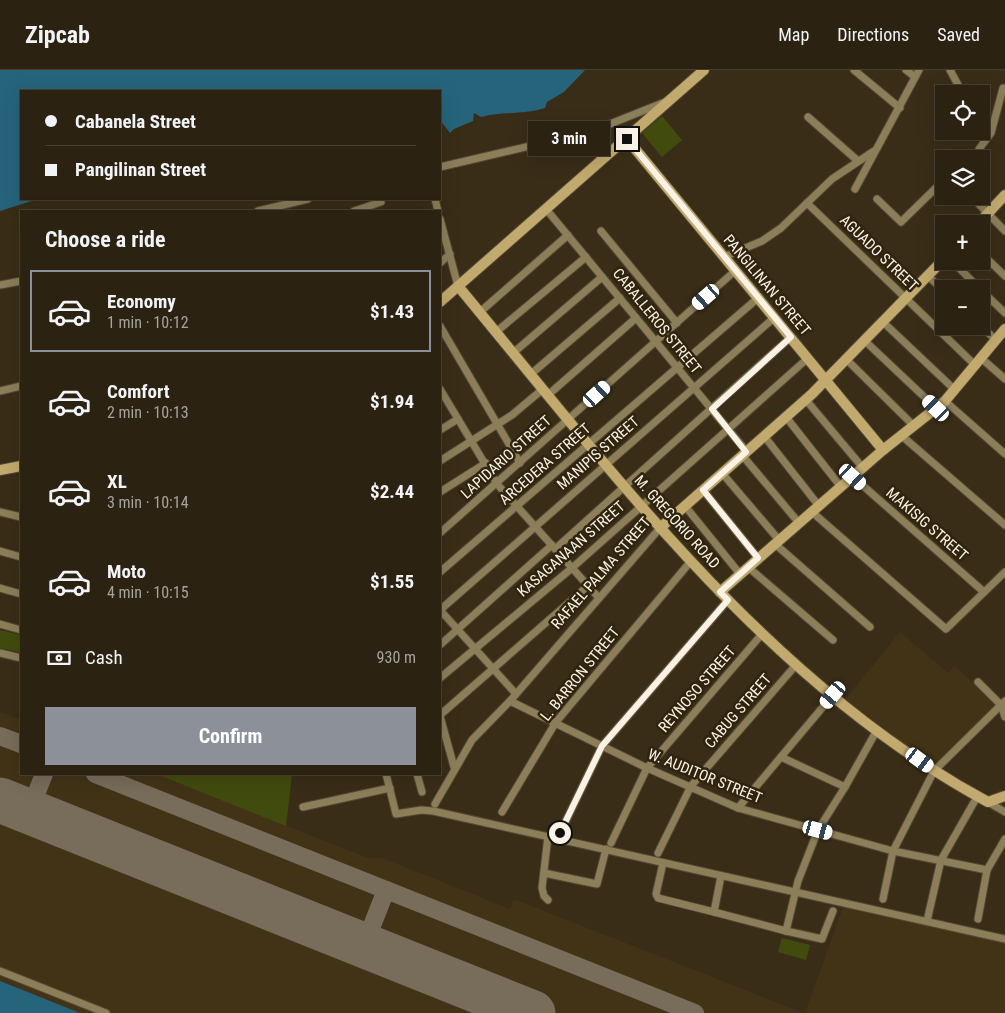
<!DOCTYPE html>
<meta charset="utf-8">
<style>
:root{--surface:#2b2212;--page:#332a1b;--text:#f1f3f6;--muted:#a6a49f;--line:#473f32;--accent:#8c9099}
body{margin:0;font-family:"Roboto Condensed",sans-serif;background:var(--page);color:var(--text);height:100vh;display:flex;flex-direction:column;font-size:19px;white-space:nowrap}
*{box-sizing:border-box;margin:0}
p{font-size:16px;color:var(--muted)}
.icon{flex:none;width:28px;height:28px;fill:none;stroke:currentColor;stroke-width:2;stroke-linecap:round;stroke-linejoin:round}
.map{position:relative;flex:1;overflow:hidden}
.panel{position:absolute;left:20px;top:140px;width:421px;height:565px;display:flex;flex-direction:column;background:var(--surface);border-radius:0px;box-shadow:0 5px 20px #0002,0 0 0 1px var(--line)}
.panel>*{flex:none}
.hud{position:absolute;left:20px;top:20px;width:421px;height:110px;border-radius:0px;box-shadow:0 5px 20px #0002,0 0 0 1px var(--line);display:grid;align-content:center;height:110px;padding:0 25px;background:var(--surface)}
.fabs{position:absolute;left:935px;top:15px;display:grid;gap:10px}
.fabs a{display:grid;place-items:center;width:55px;height:55px;border-radius:0px;background:var(--surface);box-shadow:0 5px 20px #0002,0 0 0 1px var(--line);font-size:25px}
.end{position:absolute;width:22px;height:22px;margin:-11px;border:6px solid #faf2e5;background:#111;box-shadow:0 0 0 2px #111}
.from{border-radius:50%}
.bubble{position:absolute;height:35px;border-radius:0px;background:var(--surface);box-shadow:0 5px 20px #0002,0 0 0 1px var(--line);font-size:16px;font-weight:700;line-height:35px;text-align:center}
.car{position:absolute;width:15px;height:30px;margin:-15px -8px;border-radius:6px;box-shadow:0 0 4px 1px #0007;background:linear-gradient(#fff 24%,#345 0 40%,#fff 0 76%,#345 0 86%,#fff 0)}
.hud b{display:flex;align-items:center;gap:18px;height:48px;font-size:19px}
.hud b+b{border-top:1px solid var(--line)}
.hud i{width:12px;height:12px;background:var(--text)}
ul{padding:0;list-style:none}
li{display:flex;align-items:center;gap:15px;height:82px;margin:0 10px 8px;padding:0 15px;border:2px solid transparent;border-radius:0px}
li div{flex:1}
li b{display:block;font-size:19px}
li em{font-style:normal;font-weight:700}
li.active{border-color:var(--accent)}
li>.icon{width:45px;height:45px;stroke-width:1.5}
h2{padding:0 25px;font-size:22px;line-height:60px}
.pay{display:flex;align-items:center;gap:12px;height:55px;padding:0 25px;font-size:19px}
.pay p{margin-inline-start:auto}
.action{display:flex;gap:10px;margin-top:auto;padding:10px 25px}
.action a{flex:1;height:58px;border-radius:0px;background:var(--accent);color:#fff;font-size:20px;font-weight:700;line-height:58px;text-align:center}
header{display:flex;align-items:center;gap:30px;box-sizing:border-box;height:70px;padding:0 25px;background:var(--surface);border-bottom:1px solid var(--line)}
header strong{font-size:24px}
nav{display:flex;gap:28px;margin-inline-start:auto;font-size:18px}
.map>svg:first-child{display:block}
.built{fill:#423317}
.green{fill:#424b0e}
.water{fill:#26647c}
.lines{fill:none;stroke-linecap:round;stroke-linejoin:round}
.taxiway{stroke:#786c5a;stroke-width:18}
.runway{stroke:#786c5a;stroke-width:45}
.street-casing{stroke:#544935;stroke-width:9}
.secondary-casing{stroke:#544935;stroke-width:12}
.street{stroke:#8c7e59;stroke-width:7}
.secondary{stroke:#c2aa6e;stroke-width:10}
.route{stroke:#faf2e5;stroke-width:6}
.labels{text-anchor:middle;stroke-width:5;stroke-linejoin:round;paint-order:stroke}
.street-label{font-size:15px;fill:#faf2e5;stroke:#2f240e}
</style>
<header>
<strong>Zipcab</strong>
<nav><a>Map</a><a>Directions</a><a>Saved</a></nav>
</header>
<div class="map">
<svg width="1005" height="943" viewBox="0 0 1005 943">
<rect width="100%" height="100%" fill="#392d18"/>
<!-- built -->
<g class="built">
<polygon points="900,562 948,603 954,596 999,635 936,698 846,629"/>
<polygon points="0,642 21,650 21,704 156,704 368,788 382,788 510,839 514,829 803,943 80,943 57,935 0,911"/>
<polygon points="846,829 1005,865 1005,943 805,943"/>
</g>
<!-- green -->
<g class="green">
<polygon points="662,46 682,70 662,87 642,63"/>
<polygon points="0,560 21,565 19,582 0,578"/>
<polygon points="156,704 292,704 286,756"/>
<polygon points="782,868 810,875 806,890 778,882"/>
</g>
<!-- water -->
<g class="water">
<path d="M0,0H585L564,22L547,32L545,38C524,45 502,41 481,47L474,43L473,51L454,59L450,63L440,50V21H21V129H38L0,141Z"/>
<polygon points="0,911 80,943 0,943"/>
</g>
<g class="lines">
<!-- taxiway -->
<g class="taxiway">
<polyline points="0,666 21,674"/>
<polyline points="95,704 695,943"/>
<polyline points="29,742 44,704"/>
<polyline points="364,876 386,820"/>
</g>
<!-- runway -->
<polyline class="runway" points="0,730 533,943"/>
<!-- street casing -->
<g class="street-casing">
<g id="street">
<polyline points="854,0 900,38"/>
<polyline points="906,0 915,7"/>
<polyline points="950,0 963,24"/>
<polyline points="808,47 858,91"/>
<polyline points="980,89 979,79 991,63 1003,18"/>
<polyline points="440,97 590,62 665,32"/>
<polyline points="855,119 919,0"/>
<polyline points="971,126 1005,161"/>
<polyline points="435,129 438,141"/>
<polyline points="877,129 901,152 944,110"/>
<polyline points="807,133 975,295"/>
<polyline points="546,139 747,382"/>
<polyline points="258,141 308,129"/>
<polyline points="354,141 381,132"/>
<polyline points="440,149 458,216"/>
<polyline points="601,161 677,253"/>
<polyline points="981,183 1005,206"/>
<polyline points="724,187 762,171 781,158 832,109 874,81"/>
<polyline points="952,191 980,219"/>
<polyline points="440,193 450,184"/>
<polyline points="928,206 944,221"/>
<polyline points="0,215 21,211"/>
<polyline points="981,220 1005,243"/>
<polyline points="480,242 568,165"/>
<polyline points="883,252 955,320"/>
<polyline points="440,256 520,393"/>
<polyline points="981,256 996,270"/>
<polyline points="496,262 586,187"/>
<polyline points="865,271 936,338"/>
<polyline points="513,283 602,207"/>
<polyline points="981,288 1005,309"/>
<polyline points="847,290 914,356"/>
<polyline points="531,304 620,228"/>
<polyline points="440,319 497,414 599,528"/>
<polyline points="0,321 21,316"/>
<polyline points="548,325 636,248"/>
<polyline points="806,330 863,398"/>
<polyline points="945,331 1005,384"/>
<polyline points="786,347 841,417"/>
<polyline points="440,360 458,349"/>
<polyline points="764,366 819,436"/>
<polyline points="902,366 1005,455"/>
<polyline points="742,385 799,453"/>
<polyline points="440,391 512,345 543,319"/>
<polyline points="722,403 779,470"/>
<polyline points="853,407 984,522"/>
<polyline points="703,420 758,488"/>
<polyline points="440,422 486,393"/>
<polyline points="685,436 740,504"/>
<polyline points="0,442 21,447"/>
<polyline points="812,442 946,559 1005,502"/>
<polyline points="440,463 736,200"/>
<polyline points="775,474 870,557"/>
<polyline points="555,479 791,267"/>
<polyline points="0,481 21,487"/>
<polyline points="748,497 833,570"/>
<polyline points="440,502 758,228"/>
<polyline points="0,518 21,524"/>
<polyline points="440,540 775,247"/>
<polyline points="440,540 516,624"/>
<polyline points="0,554 21,560"/>
<polyline points="440,575 552,475"/>
<polyline points="0,583 21,588"/>
<polyline points="440,608 572,498 808,288"/>
<polyline points="978,612 1001,635 1005,647"/>
<polyline points="510,631 647,698 738,738 893,781 987,800"/>
<polyline points="440,645 588,516"/>
<polyline points="440,646 454,697"/>
<polyline points="781,687 845,717"/>
<polyline points="386,704 396,744 421,740 433,741 1005,869"/>
<polyline points="417,704 422,722"/>
<polyline points="988,732 1005,742"/>
<polyline points="435,734 472,670 510,631 660,458"/>
<polyline points="303,737 390,718"/>
<polyline points="738,738 833,625"/>
<polyline points="502,742 556,652 691,491"/>
<polyline points="560,763 602,676 728,530"/>
<polyline points="548,766 542,818 544,826 548,830"/>
<polyline points="611,773 647,698 762,564"/>
<polyline points="658,783 691,716 796,595"/>
<polyline points="663,793 656,824 658,828 714,842 721,806"/>
<polyline points="544,803 597,814 606,779"/>
<polyline points="883,829 893,781 934,701 1005,631"/>
<polyline points="714,842 786,861 798,811 818,760 845,717 877,660"/>
<polyline points="978,849 987,800 1005,769"/>
<polyline points="927,851 941,790 977,727"/>
<polyline points="786,861 822,869 833,841"/>
<polyline points="0,901 106,943"/>
</g>
</g>
<!-- secondary casing -->
<g class="secondary-casing">
<g id="secondary">
<polyline points="627,69 883,380"/>
<polyline points="978,154 1005,125"/>
<path d="M458,216C613,403 770,615 988,732L1005,726"/>
<polyline points="440,232 704,0"/>
<polyline points="0,400 21,396"/>
<polyline points="660,458 812,324 944,189"/>
<polyline points="720,522 883,380 945,331 1005,259"/>
</g>
</g>
<!-- street -->
<use href="#street" class="street"/>
<!-- secondary -->
<use href="#secondary" class="secondary"/>
</g>
<g class="lines">
<!-- route -->
<polyline class="route" points="560,763 602,676 728,530 720,522 758,488 703,420 746,382 712,339 791,267 627,69"/>
</g>
<g class="labels">
<!-- street labels -->
<g class="street-label">
<text transform="translate(879 183) rotate(44)" y="5">AGUADO STREET</text>
<text transform="translate(767 215) rotate(50)" y="5">PANGILINAN STREET</text>
<text transform="translate(657 251) rotate(51)" y="5">CABALLEROS STREET</text>
<text transform="translate(598 383) rotate(-41)" y="5">MANIPIS STREET</text>
<text transform="translate(506 387) rotate(-42)" y="5">LAPIDARIO STREET</text>
<text transform="translate(545 394) rotate(-41)" y="5">ARCEDERA STREET</text>
<text transform="translate(677 452) rotate(48)" y="5">M. GREGORIO ROAD</text>
<text transform="translate(927 454) rotate(41)" y="5">MAKISIG STREET</text>
<text transform="translate(571 479) rotate(-41)" y="5">KASAGANAAN STREET</text>
<text transform="translate(601 503) rotate(-49)" y="5">RAFAEL PALMA STREET</text>
<text transform="translate(580 604) rotate(-51)" y="5">L. BARRON STREET</text>
<text transform="translate(697 619) rotate(-49)" y="5">REYNOSO STREET</text>
<text transform="translate(738 641) rotate(-49)" y="5">CABUG STREET</text>
<text transform="translate(705 706) rotate(22)" y="5">W. AUDITOR STREET</text>
</g>
</g>
</svg>
<div class="fabs">
<a><svg class="icon" aria-label="locate" viewBox="0 0 24 24"><circle cx="12" cy="12" r="6"/><path d="M12 2v4M12 18v4M2 12h4M18 12h4"/></svg></a>
<a><svg class="icon" aria-label="layers" viewBox="0 0 24 24"><path d="M12 4l9 5-9 5-9-5zM3 14l9 5 9-5"/></svg></a>
<a>+</a>
<a>−</a>
</div>
<i class="end from" style="left:560px;top:763px"></i>
<i class="end" style="left:627px;top:69px"></i>
<div class="bubble" style="left:528px;top:51px;width:82px">3 min</div>
<i class="car" style="left:706px;top:227px;rotate:229deg"></i>
<i class="car" style="left:597px;top:324px;rotate:48deg"></i>
<i class="car" style="left:936px;top:338px;rotate:314deg"></i>
<i class="car" style="left:853px;top:407px;rotate:132deg"></i>
<i class="car" style="left:833px;top:625px;rotate:220deg"></i>
<i class="car" style="left:920px;top:690px;rotate:126deg"></i>
<i class="car" style="left:818px;top:760px;rotate:105deg"></i>
<div class="hud">
<b><i class="from"></i>Cabanela Street</b>
<b><i></i>Pangilinan Street</b>
</div>
<section class="panel">
<h2>Choose a ride</h2>
<ul>
<li class="active"><svg class="icon" aria-label="car" viewBox="0 0 24 24"><path d="M5 17H2v-5l4-1 3-4h7l3 4 3 1v5h-3M9 17h6M6 11h13"/><circle cx="7" cy="17" r="2"/><circle cx="17" cy="17" r="2"/></svg><div><b>Economy</b><p>1 min · 10:12</p></div><em>$1.43</em></li>
<li><svg class="icon" aria-label="car" viewBox="0 0 24 24"><path d="M5 17H2v-5l4-1 3-4h7l3 4 3 1v5h-3M9 17h6M6 11h13"/><circle cx="7" cy="17" r="2"/><circle cx="17" cy="17" r="2"/></svg><div><b>Comfort</b><p>2 min · 10:13</p></div><em>$1.94</em></li>
<li><svg class="icon" aria-label="car" viewBox="0 0 24 24"><path d="M5 17H2v-5l4-1 3-4h7l3 4 3 1v5h-3M9 17h6M6 11h13"/><circle cx="7" cy="17" r="2"/><circle cx="17" cy="17" r="2"/></svg><div><b>XL</b><p>3 min · 10:14</p></div><em>$2.44</em></li>
<li><svg class="icon" aria-label="car" viewBox="0 0 24 24"><path d="M5 17H2v-5l4-1 3-4h7l3 4 3 1v5h-3M9 17h6M6 11h13"/><circle cx="7" cy="17" r="2"/><circle cx="17" cy="17" r="2"/></svg><div><b>Moto</b><p>4 min · 10:15</p></div><em>$1.55</em></li>
</ul>
<div class="pay"><svg class="icon" aria-label="cash" viewBox="0 0 24 24"><path d="M3 7h18v10H3z"/><circle cx="12" cy="12" r="2"/></svg>Cash<p>930 m</p></div>
<div class="action"><a>Confirm</a></div>
</section>
</div>
